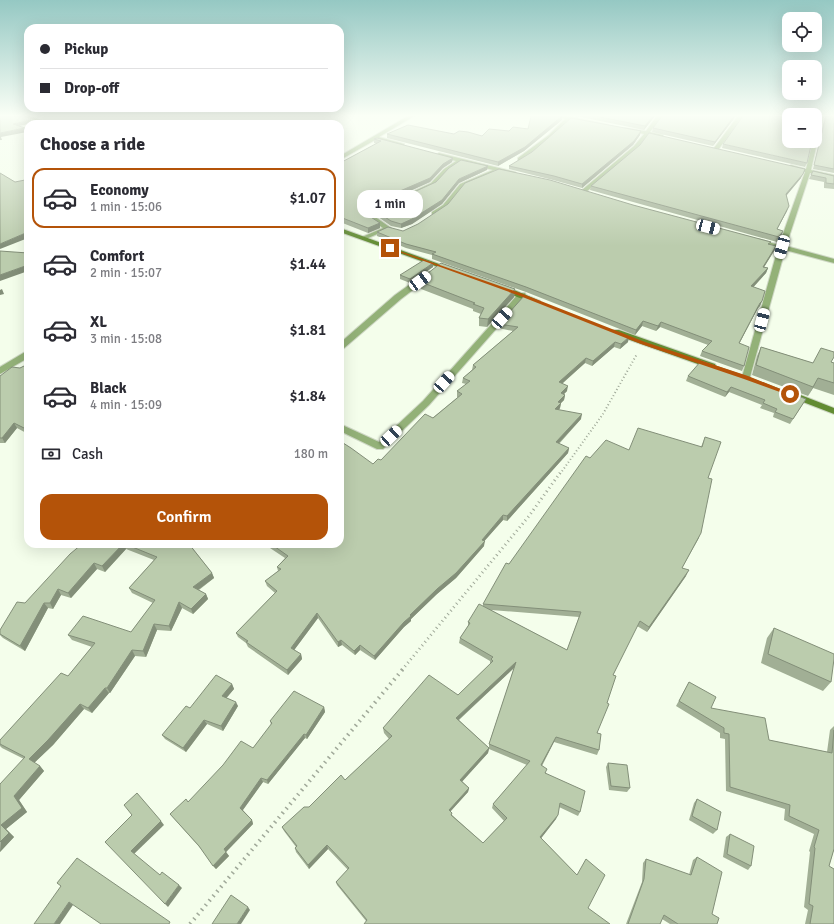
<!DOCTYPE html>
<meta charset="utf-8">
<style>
:root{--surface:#fff;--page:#f2f2f3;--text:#2b2b33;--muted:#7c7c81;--line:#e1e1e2;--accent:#b45309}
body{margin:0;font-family:Signika,sans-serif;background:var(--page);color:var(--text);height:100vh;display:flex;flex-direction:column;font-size:15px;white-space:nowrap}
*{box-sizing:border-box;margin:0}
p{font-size:13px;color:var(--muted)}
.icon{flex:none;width:22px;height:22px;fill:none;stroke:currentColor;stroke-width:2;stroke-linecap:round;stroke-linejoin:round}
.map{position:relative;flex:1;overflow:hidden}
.sheet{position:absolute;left:24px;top:120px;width:320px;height:428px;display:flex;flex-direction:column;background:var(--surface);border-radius:12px;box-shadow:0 4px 16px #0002}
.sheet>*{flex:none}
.guide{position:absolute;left:24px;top:24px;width:320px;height:88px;border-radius:12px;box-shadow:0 4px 16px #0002;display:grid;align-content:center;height:88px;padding:0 16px;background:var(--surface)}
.buttons{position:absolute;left:782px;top:12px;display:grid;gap:8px}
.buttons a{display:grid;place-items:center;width:40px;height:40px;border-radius:8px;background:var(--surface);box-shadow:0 4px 16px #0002;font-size:20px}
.end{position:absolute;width:18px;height:18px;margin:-9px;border:5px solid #b45309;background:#fff;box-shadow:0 0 0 2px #fff}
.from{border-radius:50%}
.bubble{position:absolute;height:28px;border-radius:12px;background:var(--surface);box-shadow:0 4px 16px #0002;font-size:13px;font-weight:600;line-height:28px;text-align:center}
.car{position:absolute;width:12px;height:24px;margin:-12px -6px;border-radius:5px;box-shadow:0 0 3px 1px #0007;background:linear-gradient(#fff 24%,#345 0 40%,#fff 0 76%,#345 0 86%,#fff 0)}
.guide b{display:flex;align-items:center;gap:14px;height:38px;font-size:15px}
.guide b+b{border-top:1px solid var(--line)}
.guide i{width:10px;height:10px;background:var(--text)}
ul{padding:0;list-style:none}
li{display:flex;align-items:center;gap:12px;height:60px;margin:0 8px 6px;padding:0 8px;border:2px solid transparent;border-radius:12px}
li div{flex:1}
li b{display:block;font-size:15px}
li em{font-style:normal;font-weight:600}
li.active{border-color:var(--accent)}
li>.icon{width:36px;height:36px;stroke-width:1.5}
h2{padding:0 16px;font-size:18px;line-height:48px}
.pay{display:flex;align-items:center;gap:10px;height:44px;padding:0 16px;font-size:15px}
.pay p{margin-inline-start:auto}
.action{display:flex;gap:8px;margin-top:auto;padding:8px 16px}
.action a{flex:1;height:46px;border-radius:12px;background:var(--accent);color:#fff;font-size:16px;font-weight:600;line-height:46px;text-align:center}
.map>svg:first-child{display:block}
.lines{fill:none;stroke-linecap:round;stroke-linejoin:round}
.street-casing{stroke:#cfd8c6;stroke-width:2}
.secondary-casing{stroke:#cfd8c6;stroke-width:2}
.path-far2{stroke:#a0a999;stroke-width:2;stroke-dasharray:1 2.5;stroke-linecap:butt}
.path-far1{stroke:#a0a999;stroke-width:3;stroke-dasharray:1 3.5;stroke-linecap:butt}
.path{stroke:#a0a999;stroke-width:4;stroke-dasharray:1.5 4.5;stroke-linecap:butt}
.street{fill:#93b178;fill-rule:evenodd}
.secondary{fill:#628c32;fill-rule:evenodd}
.wall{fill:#a1af95;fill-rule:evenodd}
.shaded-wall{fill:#838f79}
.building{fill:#bbccad;stroke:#838f79;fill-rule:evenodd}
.route{fill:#b45309}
</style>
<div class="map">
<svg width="834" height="924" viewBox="0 0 834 924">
<rect width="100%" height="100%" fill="#f4feeb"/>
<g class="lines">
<!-- street casing -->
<g class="street-casing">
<g id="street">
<polygon points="408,116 414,116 379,137 404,144 404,146 375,140 340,160 340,156"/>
<polygon points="555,116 567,116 608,125 606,126 570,120 553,137 522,160 518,160 518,158 549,135 565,119"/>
<polygon points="657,116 662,116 650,132 663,135 663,137 648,135 638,148 586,192 582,192 582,190 634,146 644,134 625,130 625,128 646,131"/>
<polygon points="738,116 743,116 718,150 714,150 714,148"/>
<polygon points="819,116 823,116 811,170 834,175 834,179 810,173 786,246 834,259 834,263 785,250 750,377 746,380 743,379 742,377 778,248 755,241 758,239 779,245 805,172 788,167 791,165 806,169 813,141 815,141 815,131"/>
<path d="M439,153L515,172L516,173L513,175L461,162C457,165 452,168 448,171C438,180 429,194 414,193V191L431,183L444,169L456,161L437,156L436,155Z"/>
<path d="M493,170L495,171V173C486,177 471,180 464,187C454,195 447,216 432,214V212L443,205L460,184Z"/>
<polygon points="383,205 388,206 371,214 391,228 366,239 362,239 362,237 383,228 363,214"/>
<polygon points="427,272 430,272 434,274 401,299 343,349 340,349 340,343 395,295"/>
<polygon points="519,293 525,293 526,295 429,405 383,449 377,449 340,431 340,424 379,442 423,401"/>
<polygon points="25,352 28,352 28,358 0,374 0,367"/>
</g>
</g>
<!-- secondary casing -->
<g class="secondary-casing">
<g id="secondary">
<polygon points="24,116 31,116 49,124 43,124"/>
<polygon points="340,228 453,269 455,270 449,271 340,232"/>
<polygon points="499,286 505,286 540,301 536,303 533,303 499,290"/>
<polygon points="613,330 619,330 715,364 716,366 715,368 709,368 613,334"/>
<polygon points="793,392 834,408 834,414 790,397 789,395 790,393"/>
</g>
</g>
<!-- path-far2 -->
<polyline class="path-far2" points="560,474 603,414 637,354"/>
<!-- path-far1 -->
<polyline class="path-far1" points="402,670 529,516 560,473"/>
<!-- path -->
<polyline class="path" points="190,924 403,669"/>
<!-- street -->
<use href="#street" class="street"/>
<!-- secondary -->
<use href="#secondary" class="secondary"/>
</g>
<!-- wall -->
<g class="wall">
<polygon points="576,116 655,116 644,130"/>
<polygon points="736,116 713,146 652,132 653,128"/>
<polygon points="825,116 834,116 834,173 813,169"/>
<polygon points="562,120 524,151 498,166 387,138 387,134 454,134 482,136 509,131 528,129"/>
<polygon points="640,135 633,145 582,188 553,180 509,169 509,166"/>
<polygon points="374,139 453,158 452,162 443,168 430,182 363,212 380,228 368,233 340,222 340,163 377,144 374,143"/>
<polygon points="723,144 807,163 805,167 722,148"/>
<polygon points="640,145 801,178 787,195 787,211 777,229 783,231 781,236 777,242 590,190 591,186"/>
<polygon points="487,170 459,183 442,204 412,224 401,228 391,226 374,214 374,210"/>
<polygon points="813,171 834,176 834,189 824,188 824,182 809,179"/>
<polygon points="633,205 776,246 774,251 764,267 768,268 766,273 753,287 762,301 760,306 758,308 739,343 744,366 742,371 700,356 702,351 708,345 660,327 656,331 642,326 635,335 526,292 432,259 432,255 406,248 377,236 377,232 403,231"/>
<polygon points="433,263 433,267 410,283 400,279 400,275"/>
<polygon points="419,280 515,289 514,297 487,327 479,326 479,318 481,314 473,311 473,309 421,289 421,288 419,287"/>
<polygon points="499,324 628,342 620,349 614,347 592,366 585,363 562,384 567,391 564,394 565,395 564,400 561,403 560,408 559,410 581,419 559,444 569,448 568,453 507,521 503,520 484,541 484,546 456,578 437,594 411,619 411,621 404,627 375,660 360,650 355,655 342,645 338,647 318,618 294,650 301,654 302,659 288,675 248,647 246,643 238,637 236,633 275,593 267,586 265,581 278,571 277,567 285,558 264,544 340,544 373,464 381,460 458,397 457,397 457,391 466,384 462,383 463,378 472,370 473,365 513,331 498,328"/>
<polygon points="761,347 813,363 831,362 834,363 834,395 813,388 808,396 752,375 757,356"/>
<polygon points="28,364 28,434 17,428 5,443 0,443 0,376 20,368"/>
<polygon points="688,376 806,399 790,424 773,417 774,413 760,408 762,405 729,392 725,397 686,381"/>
<path d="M705,437L708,478L699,538L682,568L686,576L647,632L637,626L613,675L597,733L599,750L597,755L554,742L542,766L546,773L580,812L578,816L559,807L556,819L541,838L577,875H605L366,921L337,885L336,882L348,870L328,849L309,869L296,852L295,848L296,847L284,831L282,827L345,780L389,739L384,733L383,728L458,695L490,664V661L459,643L460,638L468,626V622L483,606V604L509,564L590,458L629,450L701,447ZM491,610L579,617L567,650ZM514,668L489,744V748L459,720ZM489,749L527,765L493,804L492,808L504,821L483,843L452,815V813L450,812L468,792L469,788L462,781L488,753Z"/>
<polygon points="103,544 189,544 212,573 214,578 199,590 206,594 208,599 193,614 182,608 171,631 157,630 146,657 135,656 110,693 109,693 92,713 84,709 53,745 34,763 40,766 44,771 19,800 27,812 6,829 14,837 0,852 24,759 2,748 0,746 0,740 68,676 92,647 72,640 68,635 131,632 153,603 132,593 129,588 154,560 126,549 105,572 97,569 71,598 61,595 53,609 48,608 25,651 3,638 0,635 0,630 25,603"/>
<polygon points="774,628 831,682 823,691 761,663 767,638"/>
<polygon points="689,682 711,708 769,740 827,752 830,730 834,726 834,849 829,866 834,924 805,924 808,910 804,907 810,852 809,851 814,834 784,820 785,809 726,791 725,739 720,738 720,733 676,706"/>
<polygon points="232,684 234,689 226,698 238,706 223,731 207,724 186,752 165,739 162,735 190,708"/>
<polygon points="324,707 325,712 307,739 305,738 268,784 263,782 243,810 252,820 253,824 226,852 229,856 216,869 202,850 170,814 188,802 253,748 271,725 270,721"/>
<polygon points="608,763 630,788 627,792 609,790 606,767"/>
<polygon points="697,799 717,830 713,834 689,820 694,803"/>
<polygon points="730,834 751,866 748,870 723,857 726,837"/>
<polygon points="697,857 712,914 717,924 670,924 662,919 660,924 626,924 642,882 643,863 646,859 689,875 693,860"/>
</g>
<!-- shaded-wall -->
<g class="shaded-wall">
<polygon points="562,116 562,120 524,151 498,166 498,162"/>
<polygon points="653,116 655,116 644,130 645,126"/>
<polygon points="734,116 736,116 713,146 715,142"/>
<polygon points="31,120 32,123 15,127 13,124"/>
<polygon points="25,128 27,132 1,137 2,140 0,140 0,133"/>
<polygon points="641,131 640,135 633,145 582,188 582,184"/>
<polygon points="453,158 452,162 443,168 430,182 363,212 363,216 363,207"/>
<polygon points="488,166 487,170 459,183 442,204 412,224 401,228 401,224 459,179"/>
<polygon points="803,174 801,178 784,198 786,194"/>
<polygon points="789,206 787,211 775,233 777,229"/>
<polygon points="380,223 380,228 368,233 368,228"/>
<polygon points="783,231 781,236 777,242 779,237"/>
<polygon points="28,232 28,238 0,249 0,244"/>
<polygon points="776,246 774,251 761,272 763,267"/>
<polygon points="433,263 433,267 410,283 410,279"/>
<polygon points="28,265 28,271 0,281 0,275"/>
<polygon points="768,268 766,273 750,291 751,286"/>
<polygon points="2,289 4,294 0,295 0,290"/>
<polygon points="515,289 514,297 487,327 488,319"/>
<polygon points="762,301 760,306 758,308 737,348 739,343 760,303"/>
<polygon points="643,321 642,326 635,335 636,330"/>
<polygon points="661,322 660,327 656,331 658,326"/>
<polygon points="629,337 628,342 620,349 621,344"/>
<polygon points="615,342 614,347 592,366 593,361"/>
<polygon points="586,358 585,363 558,387 559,382"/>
<polygon points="818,378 813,388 808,396"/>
<polygon points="568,386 567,391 560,398 561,393"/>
<polygon points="731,387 729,392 725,397 727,392"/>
<polygon points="565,395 564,400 557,407 558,402"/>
<polygon points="561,403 560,408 555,414 555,409"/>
<polygon points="582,414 581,419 555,447 556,442"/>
<polygon points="14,423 17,428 5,443 2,438"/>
<polygon points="569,448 568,453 507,521 507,516"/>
<polygon points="503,515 503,520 481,545 482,540"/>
<polygon points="485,541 484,546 456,578 437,594 411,619 411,621 404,627 375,660 374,656 410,615"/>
<polygon points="123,544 124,544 126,549 105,572 102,566"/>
<polygon points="94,563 97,569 71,598 68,593"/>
<polygon points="689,570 686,576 647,632 649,627"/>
<polygon points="212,573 214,578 195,592 193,587"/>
<polygon points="58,589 61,595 53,609 50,603"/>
<polygon points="206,594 208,599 193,614 191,609"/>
<polygon points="179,602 182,608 171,631 169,626"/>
<polygon points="44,603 48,608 25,651 20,646"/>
<polygon points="317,613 318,618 292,653 291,648"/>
<polygon points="154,624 157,630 146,657 143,651"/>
<polygon points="341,640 342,645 338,647 338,642"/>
<polygon points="360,645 360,650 355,655 354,651"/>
<polygon points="132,650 135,656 110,693 107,688"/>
<polygon points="301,654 302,659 288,675 287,670"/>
<polygon points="516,662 515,667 456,722 456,718"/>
<polygon points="232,684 234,689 224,701 222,696"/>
<polygon points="105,688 109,693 92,713 88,708"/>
<polygon points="236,702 238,706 223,731 221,726"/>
<polygon points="80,704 84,709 53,745 33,764 29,759"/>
<polygon points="324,707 325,712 307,739 306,735"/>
<polygon points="204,720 207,724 186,752 183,748"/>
<polygon points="304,734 305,738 268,784 267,780"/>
<polygon points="556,737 554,742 539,770 541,765"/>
<polygon points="489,748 488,753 460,784 460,780"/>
<polygon points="40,766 44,771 19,800 27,812 6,829 14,837 0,852 1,825 14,796"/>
<polygon points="261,778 263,782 242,811 240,808"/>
<polygon points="469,788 468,792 448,814 449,810"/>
<polygon points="558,815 556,819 539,841 540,837"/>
<polygon points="252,820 253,824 226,852 224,849"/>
<polygon points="161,821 164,825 134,854 131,851"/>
<polygon points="327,845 328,849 309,869 308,865"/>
<polygon points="226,852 229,856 216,869 213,866"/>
<polygon points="179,885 182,888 168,907 165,904"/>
<polygon points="69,902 73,905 60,924 54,924"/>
<polygon points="248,907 250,910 241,924 237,924"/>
</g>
<!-- building -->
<g class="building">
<polygon points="0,116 26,116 31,120 13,124 25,128 0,133"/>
<polygon points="531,116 562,116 525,147 498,162 387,134 408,125 454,134 459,131 468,132 482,136 489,129 509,131 513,127 528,129"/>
<polygon points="595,116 653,116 645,126"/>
<polygon points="662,116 734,116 715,142 653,128"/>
<polygon points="743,116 789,116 789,141 812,141 807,163 723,144"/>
<polygon points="815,116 818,116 815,127 815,136"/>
<polygon points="826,116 834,117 834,169 814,165"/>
<polygon points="571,118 641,131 634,141 582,184 554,176 509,166 532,152"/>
<polygon points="649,133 805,169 803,174 786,194 789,206 777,229 783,231 779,237 591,186 640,145"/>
<polygon points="377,138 453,158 443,164 430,178 363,207 363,212 380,223 368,228 340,217 340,163 381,141 374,139"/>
<polygon points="461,160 488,166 459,179 442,200 412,219 401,224 391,221 374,210 436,182 449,168"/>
<polygon points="499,169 550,180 633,205 771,242 768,244 776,246 763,267 768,268 751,286 765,291 762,301 760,303 739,343 749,347 744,366 702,351 712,341 661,322 658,326 643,321 636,330 526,287 432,254 436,252 406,244 377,232 388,227 403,231 418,224 448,204 465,183"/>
<polygon points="813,171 834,176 834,184 826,183 826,178 811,175"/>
<polygon points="0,173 15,182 25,180 28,184 28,232 0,244"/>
<polygon points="0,251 28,253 28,265 0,275"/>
<polygon points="424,260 433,263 410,279 400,275"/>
<polygon points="441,263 515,289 488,319 479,318 484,308 473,304 475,303 421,282 423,281 419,280"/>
<polygon points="524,296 629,337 621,344 615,342 593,361 586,358 559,382 568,386 561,393 565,395 558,402 561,403 555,409 582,414 556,442 569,448 507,516 503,515 482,540 485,541 456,573 437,589 410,615 411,616 404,622 374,656 360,645 354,651 341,640 338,642 317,613 291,648 301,654 287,670 246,642 248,641 236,633 277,591 265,581 281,569 277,567 288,556 271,544 340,544 340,441 351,448 373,464 378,459 381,460 425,414 433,418 462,394 457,391 470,381 463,378 476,367 473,365 518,327 499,324"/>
<polygon points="761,347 813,363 821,348 834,352 834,357 831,362 834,363 834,383 818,378 813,387 756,365"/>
<polygon points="701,361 745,376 806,399 793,419 775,412 777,409 763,403 765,400 731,387 727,392 688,376"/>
<polygon points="28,364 28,430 14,423 2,438 0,438 0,376 12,367 20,368"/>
<path d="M638,428L702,447L705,437L721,442L708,478L712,479L701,533L682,568L689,570L649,627L640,621L613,675L616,676L607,703L609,704L597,733L601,734L599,750L556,737L541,765L547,769L545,773L585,791L580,812L560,803L558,815L540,837L577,875L586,859L605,875L588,908L610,924H364L367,920L336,882L349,868L327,845L308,865L295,848L297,846L282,827L304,807H309L341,775L345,780L392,736L383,728L429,675L458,695L493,661L491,659L493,657L460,638L470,623L468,622L479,604L567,650L581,612L483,604L506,563L509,564L586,456L590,458L606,440L629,450ZM516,662L489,744L530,761L493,804L507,818L483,843L451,815L452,813L449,810L469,788L460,780L489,748L456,718Z"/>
<polygon points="82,544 92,544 99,547 103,544 123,544 102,566 94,563 68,593 58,589 50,603 44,603 20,646 0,634 0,630 17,602 25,603 70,554"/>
<polygon points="125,544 189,544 212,573 193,587 206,594 191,609 179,602 169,626 154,624 143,651 132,650 107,688 105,688 88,708 80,704 48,740 29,759 40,766 14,796 22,808 1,825 9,833 0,842 0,784 25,757 0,744 0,740 61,673 68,676 95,643 68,635 83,616 131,632 155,600 129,588 157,557"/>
<polygon points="774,628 834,654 834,659 831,682 768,654"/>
<polygon points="216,675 232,684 222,696 236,702 221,726 204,720 183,748 162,735 186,706 190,708"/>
<polygon points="689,682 716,697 711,708 765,718 769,740 832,753 834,730 834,849 829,866 834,869 834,924 810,924 813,906 809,904 815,848 814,847 819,830 789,816 790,805 730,787 729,734 724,733 724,728 679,701"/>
<polygon points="294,691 324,707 306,735 304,734 267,780 261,778 240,808 252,820 224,849 226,852 213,866 199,846 170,814 186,799 188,802 223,765 241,741 253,748 272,723 270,721"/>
<polygon points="608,763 627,765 630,788 611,786"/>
<polygon points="137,793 161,821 131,851 160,875 162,872 179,885 165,904 105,842 132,815 124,805"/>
<polygon points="697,799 721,812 717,830 692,816"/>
<polygon points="730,834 754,846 751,866 727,854"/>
<polygon points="697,857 722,872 712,914 719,918 717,924 678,924 664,915 660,924 628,924 644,879 646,859 691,875"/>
<polygon points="77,858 170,922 169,924 101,924 69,902 54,924 34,924 61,886 57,883"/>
<polygon points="231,895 248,907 237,924 212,924"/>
</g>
<!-- sky -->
<linearGradient id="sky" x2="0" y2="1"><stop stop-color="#95c8c3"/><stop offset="0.47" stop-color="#fafff6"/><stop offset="1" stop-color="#fafff6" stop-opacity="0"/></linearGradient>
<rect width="834" height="246" fill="url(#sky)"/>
<!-- route -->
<polygon class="route" points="388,247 523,294 645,342 748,376 793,394 788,395 744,379 641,344 520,296 388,248"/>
</svg>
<div class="buttons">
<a><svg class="icon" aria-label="locate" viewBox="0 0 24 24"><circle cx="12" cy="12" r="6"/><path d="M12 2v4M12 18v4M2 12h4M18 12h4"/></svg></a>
<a>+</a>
<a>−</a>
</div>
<i class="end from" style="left:790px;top:394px"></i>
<i class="end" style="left:390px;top:248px"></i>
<div class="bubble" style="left:357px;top:190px;width:66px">1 min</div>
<i class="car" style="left:708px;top:227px;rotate:105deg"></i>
<i class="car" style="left:782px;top:247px;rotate:196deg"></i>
<i class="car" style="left:420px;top:281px;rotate:54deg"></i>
<i class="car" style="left:502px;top:318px;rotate:42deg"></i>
<i class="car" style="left:762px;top:320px;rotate:15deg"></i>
<i class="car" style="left:444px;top:382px;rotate:42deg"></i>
<i class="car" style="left:391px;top:436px;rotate:47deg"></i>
<div class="guide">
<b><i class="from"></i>Pickup</b>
<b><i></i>Drop-off</b>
</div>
<section class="sheet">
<h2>Choose a ride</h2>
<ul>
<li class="active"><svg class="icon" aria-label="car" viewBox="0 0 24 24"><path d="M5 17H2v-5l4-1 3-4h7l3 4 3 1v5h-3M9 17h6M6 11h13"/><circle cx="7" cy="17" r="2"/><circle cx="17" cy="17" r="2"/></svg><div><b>Economy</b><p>1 min · 15:06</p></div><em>$1.07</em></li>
<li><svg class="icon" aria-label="car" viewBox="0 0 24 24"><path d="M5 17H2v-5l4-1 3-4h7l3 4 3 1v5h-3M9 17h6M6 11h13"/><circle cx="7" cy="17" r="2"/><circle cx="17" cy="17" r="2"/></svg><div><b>Comfort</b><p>2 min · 15:07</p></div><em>$1.44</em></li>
<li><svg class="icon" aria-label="car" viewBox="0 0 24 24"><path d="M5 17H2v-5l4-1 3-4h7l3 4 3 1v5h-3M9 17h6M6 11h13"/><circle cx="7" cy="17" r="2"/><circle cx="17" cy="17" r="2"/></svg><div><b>XL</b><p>3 min · 15:08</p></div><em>$1.81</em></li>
<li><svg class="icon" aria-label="car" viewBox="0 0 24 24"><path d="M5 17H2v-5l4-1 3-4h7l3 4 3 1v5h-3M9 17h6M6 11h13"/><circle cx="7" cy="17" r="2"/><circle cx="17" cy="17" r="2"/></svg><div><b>Black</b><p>4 min · 15:09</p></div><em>$1.84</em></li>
</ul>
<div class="pay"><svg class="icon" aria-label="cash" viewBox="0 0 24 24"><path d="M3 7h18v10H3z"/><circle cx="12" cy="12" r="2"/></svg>Cash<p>180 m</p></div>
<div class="action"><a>Confirm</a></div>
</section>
</div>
